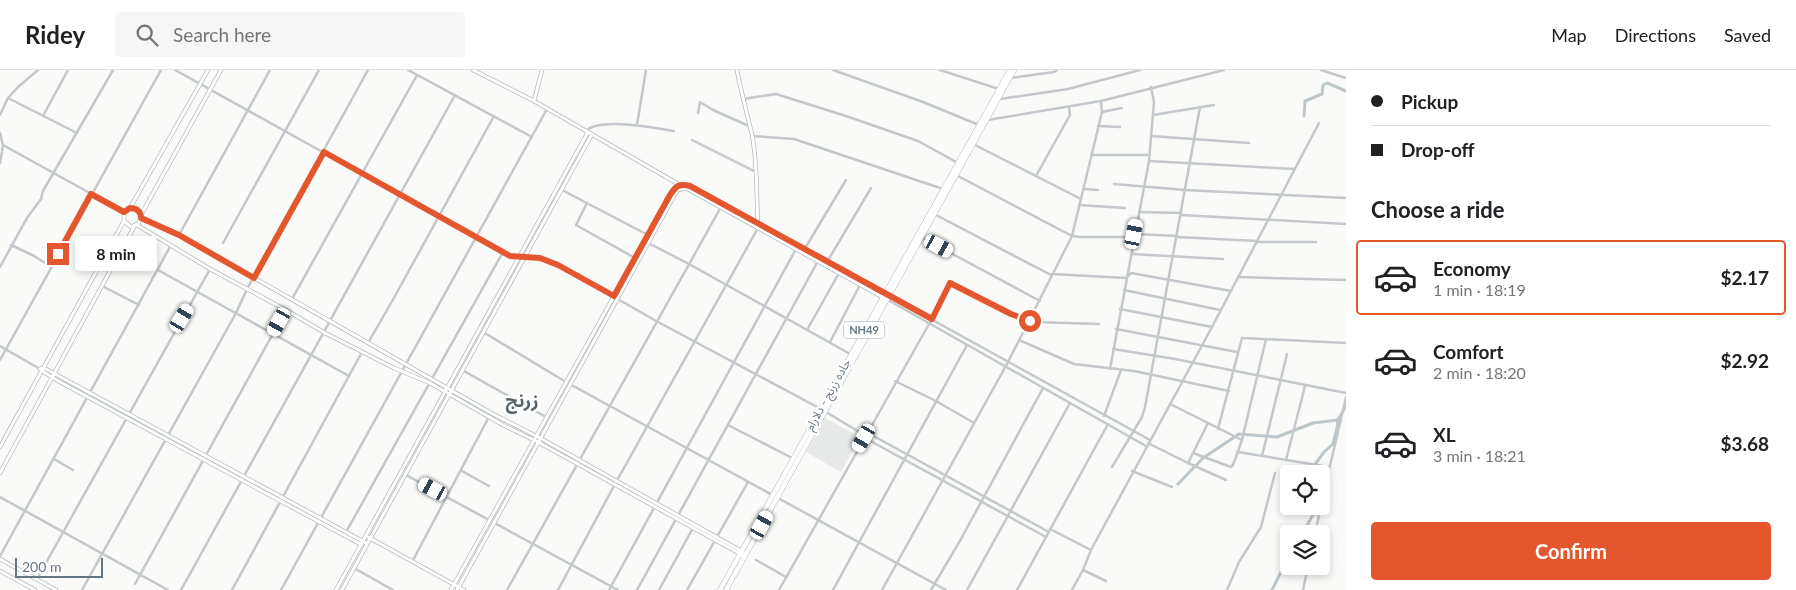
<!DOCTYPE html>
<meta charset="utf-8">
<style>
:root{--surface:#fff;--page:#f6f6f6;--text:#202124;--muted:#757577;--line:#e0e0e0;--accent:#e4572e}
body{margin:0;font-family:Lato,"Noto Sans Arabic",sans-serif;background:var(--page);color:var(--text);height:100vh;display:flex;flex-direction:column;font-size:19px;white-space:nowrap}
*{box-sizing:border-box;margin:0}
p{font-size:16px;color:var(--muted)}
.icon{flex:none;width:28px;height:28px;fill:none;stroke:currentColor;stroke-width:2;stroke-linecap:round;stroke-linejoin:round}
.map{position:relative;flex:1;overflow:hidden}
.details{display:flex;flex-direction:column;background:var(--surface);width:450px}
.details>*{flex:none}
.hud{display:grid;align-content:center;height:110px;padding:0 25px;background:var(--surface)}
.fabs{position:absolute;left:1280px;top:395px;display:grid;gap:10px}
.fabs a{display:grid;place-items:center;width:50px;height:50px;border-radius:5px;background:var(--surface);box-shadow:0 2px 8px #0003;font-size:25px}
.scale{position:absolute;left:15px;bottom:12px;width:88px;box-sizing:border-box;padding-left:5px;border:2px solid #657683;border-top:0;font-size:14px;line-height:18px;white-space:nowrap;color:#657683;-webkit-text-stroke:4px #fff;paint-order:stroke}
.end{position:absolute;width:22px;height:22px;margin:-11px;border:6px solid #e4572e;background:#fff;box-shadow:0 0 0 2px #fff}
.from{border-radius:50%}
.bubble{position:absolute;height:35px;border-radius:5px;background:var(--surface);box-shadow:0 2px 8px #0003;font-size:16px;font-weight:700;line-height:35px;text-align:center}
.car{position:absolute;width:15px;height:30px;margin:-15px -8px;border-radius:6px;box-shadow:0 0 4px 1px #0007;background:linear-gradient(#fff 24%,#345 0 40%,#fff 0 76%,#345 0 86%,#fff 0)}
.hud b{display:flex;align-items:center;gap:18px;height:48px;font-size:19px}
.hud b+b{border-top:1px solid var(--line)}
.hud i{width:12px;height:12px;background:var(--text)}
ul{padding:0;list-style:none}
li{display:flex;align-items:center;gap:15px;height:75px;margin:0 10px 8px;padding:0 15px;border:2px solid transparent;border-radius:5px}
li div{flex:1}
li b{display:block;font-size:19px}
li em{font-style:normal;font-weight:700}
li.selected{border-color:var(--accent)}
li>.icon{width:45px;height:45px;stroke-width:1.5}
h2{padding:0 25px;font-size:22px;line-height:60px}
.cta{display:flex;gap:10px;margin-top:auto;padding:10px 25px}
.cta a{flex:1;height:58px;border-radius:5px;background:var(--accent);color:#fff;font-size:20px;font-weight:700;line-height:58px;text-align:center}
header{display:flex;align-items:center;gap:30px;box-sizing:border-box;height:70px;padding:0 25px;background:var(--surface);border-bottom:1px solid var(--line)}
header strong{font-size:24px}
nav{display:flex;gap:28px;margin-inline-start:auto;font-size:18px}
.search{width:350px;height:45px;background:var(--page);display:flex;align-items:center;gap:12px;box-sizing:border-box;padding:0 18px;border-radius:5px;color:var(--muted);font-size:19px}
main{display:flex;flex:1;min-height:0}
.map>svg:first-child{display:block}
.built{fill:#e8e9e9}
.lines{fill:none;stroke-linecap:round;stroke-linejoin:round}
.canal{stroke:#bbc7cb;stroke-width:3}
.secondary-casing{stroke:#b3babf;stroke-width:4.5}
.highway-casing{stroke:#b4b9bd;stroke-width:5.5}
.street{stroke:#c3c8cc;stroke-width:2.5}
.secondary{stroke:#fff;stroke-width:3}
.highway{stroke:#fff;stroke-width:4.5}
.route{stroke:#e4572e;stroke-width:6}
.labels{text-anchor:middle;stroke-width:5;stroke-linejoin:round;paint-order:stroke}
.shield{fill:#fff;stroke:#939fa8;stroke-width:1}
.shield-label{font-size:11px;font-weight:bold;fill:#657683}
.street-label{font-size:12px;fill:#657683;stroke:#fff}
.district-label{font-size:18px;font-weight:bold;fill:#57646e;stroke:#fff}
</style>
<header>
<strong>Ridey</strong>
<div class="search"><svg class="icon" aria-label="search" viewBox="0 0 24 24"><circle cx="10" cy="10" r="6"/><path d="M15 15l6 6"/></svg>Search here</div>
<nav><a>Map</a><a>Directions</a><a>Saved</a></nav>
</header>
<main>
<div class="map">
<svg width="1346" height="520" viewBox="0 0 1346 520">
<rect width="100%" height="100%" fill="#fafaf8"/>
<!-- built -->
<polygon class="built" points="825,348 860,367 841,402 806,382"/>
<g class="lines">
<!-- canal -->
<g class="canal">
<polyline points="1304,46 1305,31 1322,24 1323,15 1327,13 1346,21"/>
<polyline points="1311,404 1311,400 1324,382 1333,374 1337,358 1338,350 1346,336"/>
<polyline points="1178,414 1203,388 1239,364 1277,367 1313,353 1338,350"/>
<polyline points="1321,425 1321,427"/>
<polyline points="1302,464 1318,436"/>
<polyline points="1272,520 1289,486"/>
</g>
<!-- secondary casing -->
<g class="secondary-casing">
<g id="secondary">
<polyline points="473,0 534,31 680,115"/>
<path d="M737,0C741,22 747,43 752,65C758,94 756,125 758,155"/>
<polyline points="534,31 542,0"/>
<polyline points="130,138 208,0"/>
<polyline points="141,145 137,139 130,138 124,142 124,151 131,157 139,153 141,145 221,0"/>
<polyline points="141,148 179,165 491,343 540,368 743,482"/>
<polyline points="137,155 210,199 286,240 325,263 394,298 430,313 503,355 538,372 744,486"/>
<polyline points="40,299 44,298 366,473"/>
<polyline points="40,299 42,301 60,312 362,475"/>
<polyline points="0,377 124,151"/>
<polyline points="0,403 134,157"/>
<polyline points="368,467 464,520"/>
<polyline points="0,489 56,520"/>
<polyline points="0,501 35,520"/>
<polyline points="336,520 588,62"/>
<polyline points="342,520 592,64"/>
<polyline points="451,520 670,125 674,118 680,114 690,116 886,224"/>
<polyline points="457,520 674,126 678,120 686,118 884,228"/>
</g>
</g>
<!-- highway casing -->
<g class="highway-casing">
<g id="highway">
<polyline points="720,520 1010,0"/>
<polyline points="726,520 1014,0"/>
</g>
</g>
<!-- street -->
<g class="street">
<polyline points="175,0 510,186 540,188 558,195 658,252 821,339 866,366"/>
<polyline points="408,0 532,67"/>
<polyline points="833,0 923,32 979,55"/>
<polyline points="940,0 999,19"/>
<polyline points="1321,0 1346,8"/>
<polyline points="1011,8 1054,2 1057,0"/>
<polyline points="8,28 77,63"/>
<polyline points="743,29 776,24 846,46 918,71 958,93"/>
<polyline points="1000,29 1068,19 1140,0"/>
<polyline points="1102,42 1122,38"/>
<polyline points="698,43 700,32 713,40 749,56"/>
<polyline points="0,45 8,28 18,17 38,0"/>
<polyline points="1153,45 1214,35"/>
<polyline points="43,46 68,0"/>
<polyline points="988,50 1101,31 1224,0"/>
<polyline points="637,55 646,0"/>
<polyline points="1098,56 1120,57"/>
<path d="M586,61C600,47 655,58 674,61"/>
<polyline points="0,63 3,75 124,142"/>
<polyline points="752,66 794,69 943,119"/>
<polyline points="1151,66 1249,73"/>
<polyline points="692,70 756,102"/>
<polyline points="973,74 1081,129"/>
<polyline points="1091,85 1150,85"/>
<polyline points="1149,91 1294,99"/>
<polyline points="0,93 3,75"/>
<polyline points="956,105 1072,166 1080,167 1134,167"/>
<polyline points="1036,106 1070,45 1069,38"/>
<polyline points="1114,114 1185,120 1346,128"/>
<polyline points="1084,119 1098,120"/>
<polyline points="562,120 648,165"/>
<polyline points="587,133 576,155 635,188"/>
<polyline points="1079,135 1125,138"/>
<polyline points="1139,142 1181,143"/>
<polyline points="934,144 1051,205"/>
<polyline points="1181,145 1346,154"/>
<polyline points="1134,164 1177,166"/>
<polyline points="179,165 270,0"/>
<polyline points="921,167 1040,231"/>
<polyline points="1177,167 1257,171"/>
<polyline points="1257,172 1316,172"/>
<polyline points="223,173 319,0"/>
<polyline points="648,173 689,194 852,285"/>
<polyline points="11,175 34,186 45,193"/>
<polyline points="804,180 846,110"/>
<polyline points="1131,184 1223,189"/>
<polyline points="827,192 871,118"/>
<polyline points="0,197 27,148 41,129 43,121 113,0"/>
<polyline points="158,200 349,306"/>
<polyline points="1052,204 1126,208 1131,203 1231,221"/>
<polyline points="1238,207 1346,210"/>
<polyline points="102,216 139,235"/>
<polyline points="1124,220 1220,240"/>
<polyline points="889,226 1150,370"/>
<polyline points="292,229 417,5"/>
<polyline points="888,230 1146,376"/>
<polyline points="1120,239 1212,257"/>
<polyline points="1116,259 1237,282"/>
<polyline points="807,260 839,203"/>
<polyline points="483,262 566,312 946,520"/>
<polyline points="1019,270 1074,294 1134,301 1229,321"/>
<polyline points="830,272 860,215"/>
<polyline points="368,273 395,226 494,46"/>
<polyline points="0,276 40,299"/>
<polyline points="1113,279 1175,289 1346,323"/>
<polyline points="0,290 161,0"/>
<polyline points="1110,299 1149,91 1154,32 1151,17"/>
<polyline points="462,300 546,347"/>
<polyline points="895,311 936,331 974,353"/>
<polyline points="1170,334 1242,370"/>
<polyline points="1104,346 1121,300"/>
<polyline points="728,355 792,388"/>
<polyline points="1218,359 1242,268 1346,273"/>
<polyline points="868,363 1049,462"/>
<polyline points="865,368 1046,467"/>
<polyline points="1148,373 1188,393 1226,410"/>
<polyline points="1238,382 1329,397"/>
<polyline points="1193,383 1231,397 1233,395 1242,370 1266,269"/>
<polyline points="1262,386 1287,284"/>
<polyline points="54,389 73,400"/>
<polyline points="1286,390 1305,316"/>
<polyline points="1188,393 1208,353"/>
<polyline points="1112,397 1142,347 1145,337 1200,37"/>
<polyline points="462,401 489,416"/>
<polyline points="1132,401 1172,417"/>
<polyline points="406,405 618,520"/>
<polyline points="0,427 168,520"/>
<polyline points="1321,435 1346,327"/>
<polyline points="1050,459 1091,480"/>
<polyline points="346,462 503,182"/>
<polyline points="1315,464 1321,436"/>
<polyline points="0,486 171,175"/>
<polyline points="756,490 786,507"/>
<polyline points="412,492 491,343"/>
<polyline points="354,498 393,520"/>
<polyline points="1083,500 1106,511"/>
<polyline points="37,509 210,199"/>
<polyline points="135,514 286,240"/>
<polyline points="82,520 236,243 247,219 368,0"/>
<polyline points="181,520 455,25"/>
<polyline points="232,520 362,282"/>
<polyline points="281,520 547,39"/>
<polyline points="507,520 721,137"/>
<polyline points="558,520 615,414 758,158"/>
<polyline points="609,520 796,179"/>
<polyline points="637,520 818,191"/>
<polyline points="659,520 694,456"/>
<polyline points="687,520 748,412"/>
<polyline points="779,520 933,247 950,213 1011,244 1034,252 1099,254"/>
<polyline points="833,520 967,275"/>
<polyline points="882,520 1008,292 1072,166 1102,42 1101,31"/>
<polyline points="931,520 961,469 1043,318"/>
<polyline points="967,520 1070,333"/>
<polyline points="1017,520 1108,354"/>
<polyline points="1072,520 1083,500 1091,480 1212,257 1319,53"/>
<polyline points="1227,520 1239,492 1261,457 1275,403"/>
<polyline points="1303,520 1308,496"/>
</g>
<!-- secondary -->
<use href="#secondary" class="secondary"/>
<!-- highway -->
<use href="#highway" class="highway"/>
</g>
<g class="lines">
<!-- route -->
<path class="route" d="M58,184L91,124L124,142L130,138C136,138 141,141 141,148L179,165L254,208L324,82L510,186L540,188L558,195L614,226L670,125C676,116 679,113 690,116L932,249L950,213L1011,244L1030,251"/>
</g>
<g class="labels">
<!-- shield labels -->
<rect class="shield" x="844" y="251.5" width="40" height="17" rx="4"/>
<g class="shield-label">
<text x="864" y="264">NH49</text>
</g>
<!-- street labels -->
<g class="street-label">
<text transform="translate(828 325) rotate(-61)" y="4">جاده زرنج - دلارام</text>
</g>
<!-- district labels -->
<g class="district-label">
<text x="522" y="337">زرنج</text>
</g>
</g>
</svg>
<div class="fabs">
<a><svg class="icon" aria-label="locate" viewBox="0 0 24 24"><circle cx="12" cy="12" r="6"/><path d="M12 2v4M12 18v4M2 12h4M18 12h4"/></svg></a>
<a><svg class="icon" aria-label="layers" viewBox="0 0 24 24"><path d="M12 4l9 5-9 5-9-5zM3 14l9 5 9-5"/></svg></a>
</div>
<div class="scale">200 m</div>
<i class="end from" style="left:1030px;top:251px"></i>
<i class="end" style="left:58px;top:184px"></i>
<div class="bubble" style="left:75px;top:166px;width:82px">8 min</div>
<i class="car" style="left:1134px;top:164px;rotate:11deg"></i>
<i class="car" style="left:939px;top:176px;rotate:118deg"></i>
<i class="car" style="left:182px;top:248px;rotate:31deg"></i>
<i class="car" style="left:279px;top:252px;rotate:209deg"></i>
<i class="car" style="left:864px;top:368px;rotate:210deg"></i>
<i class="car" style="left:433px;top:419px;rotate:298deg"></i>
<i class="car" style="left:762px;top:455px;rotate:29deg"></i>
</div>
<section class="details">
<div class="hud">
<b><i class="from"></i>Pickup</b>
<b><i></i>Drop-off</b>
</div>
<h2>Choose a ride</h2>
<ul>
<li class="selected"><svg class="icon" aria-label="car" viewBox="0 0 24 24"><path d="M5 17H2v-5l4-1 3-4h7l3 4 3 1v5h-3M9 17h6M6 11h13"/><circle cx="7" cy="17" r="2"/><circle cx="17" cy="17" r="2"/></svg><div><b>Economy</b><p>1 min · 18:19</p></div><em>$2.17</em></li>
<li><svg class="icon" aria-label="car" viewBox="0 0 24 24"><path d="M5 17H2v-5l4-1 3-4h7l3 4 3 1v5h-3M9 17h6M6 11h13"/><circle cx="7" cy="17" r="2"/><circle cx="17" cy="17" r="2"/></svg><div><b>Comfort</b><p>2 min · 18:20</p></div><em>$2.92</em></li>
<li><svg class="icon" aria-label="car" viewBox="0 0 24 24"><path d="M5 17H2v-5l4-1 3-4h7l3 4 3 1v5h-3M9 17h6M6 11h13"/><circle cx="7" cy="17" r="2"/><circle cx="17" cy="17" r="2"/></svg><div><b>XL</b><p>3 min · 18:21</p></div><em>$3.68</em></li>
</ul>
<div class="cta"><a>Confirm</a></div>
</section>
</main>
